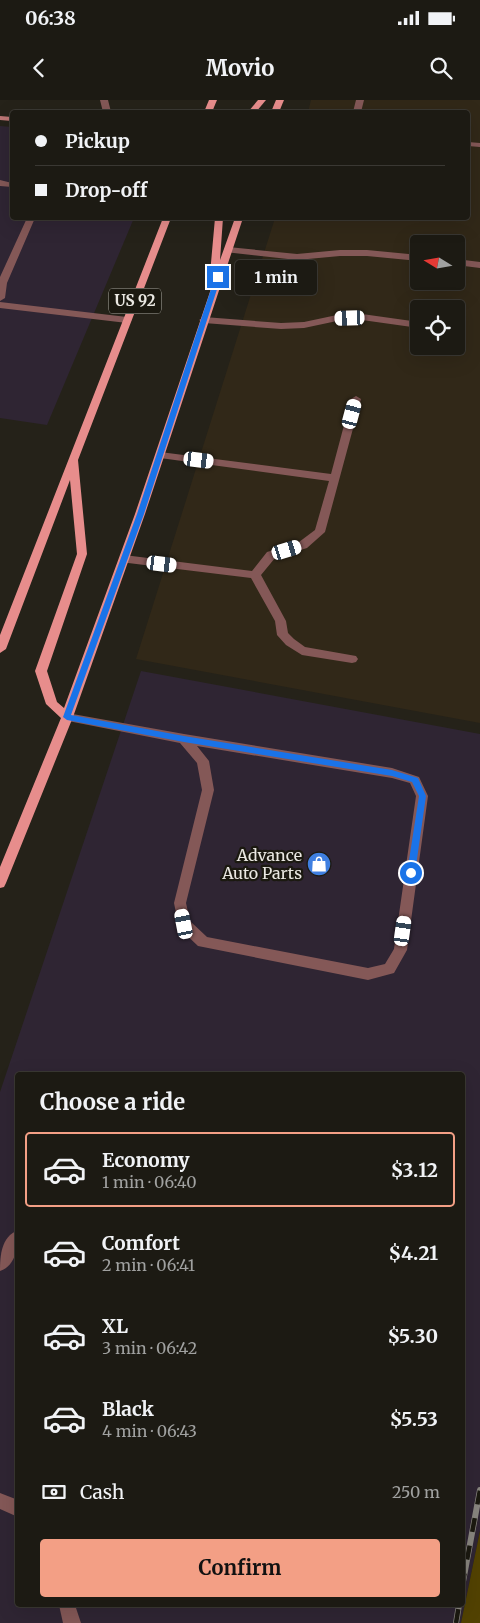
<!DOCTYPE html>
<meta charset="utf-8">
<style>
:root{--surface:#1c1a13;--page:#25231c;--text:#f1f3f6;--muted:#a0a1a0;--line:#3a3833;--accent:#f39f85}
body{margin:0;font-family:Merriweather,serif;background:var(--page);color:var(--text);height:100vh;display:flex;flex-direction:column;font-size:19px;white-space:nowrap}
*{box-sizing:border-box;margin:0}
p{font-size:16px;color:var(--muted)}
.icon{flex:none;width:28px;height:28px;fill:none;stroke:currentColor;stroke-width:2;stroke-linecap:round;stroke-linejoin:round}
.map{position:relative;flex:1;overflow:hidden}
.drawer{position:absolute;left:15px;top:972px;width:450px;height:535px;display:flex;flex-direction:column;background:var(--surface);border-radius:5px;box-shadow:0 5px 20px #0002,0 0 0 1px var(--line)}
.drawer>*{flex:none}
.banner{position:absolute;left:10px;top:10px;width:460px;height:110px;border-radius:5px;box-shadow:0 5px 20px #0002,0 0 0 1px var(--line);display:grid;align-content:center;height:110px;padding:0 25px;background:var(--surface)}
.needle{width:32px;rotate:281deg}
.buttons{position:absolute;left:410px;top:135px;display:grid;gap:10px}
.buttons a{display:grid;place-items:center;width:55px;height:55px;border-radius:5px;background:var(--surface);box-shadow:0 5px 20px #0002,0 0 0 1px var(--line);font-size:25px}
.end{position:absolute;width:22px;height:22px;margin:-11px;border:6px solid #1a73e8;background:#fff;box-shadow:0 0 0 2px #fff}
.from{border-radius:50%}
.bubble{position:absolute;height:35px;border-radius:5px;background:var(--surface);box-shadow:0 5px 20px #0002,0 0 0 1px var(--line);font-size:16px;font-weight:700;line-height:35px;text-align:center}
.car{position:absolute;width:15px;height:30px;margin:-15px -8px;border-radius:6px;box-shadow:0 0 4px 1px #0007;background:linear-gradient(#fff 24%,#345 0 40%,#fff 0 76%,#345 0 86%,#fff 0)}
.banner b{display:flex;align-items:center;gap:18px;height:48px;font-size:19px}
.banner b+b{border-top:1px solid var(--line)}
.banner i{width:12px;height:12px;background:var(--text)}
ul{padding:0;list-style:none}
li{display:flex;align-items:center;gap:15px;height:75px;margin:0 10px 8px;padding:0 15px;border:2px solid transparent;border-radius:5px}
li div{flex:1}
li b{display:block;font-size:19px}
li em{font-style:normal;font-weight:700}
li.on{border-color:var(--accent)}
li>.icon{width:45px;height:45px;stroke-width:1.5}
h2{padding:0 25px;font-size:22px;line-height:60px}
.pay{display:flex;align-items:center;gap:12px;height:55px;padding:0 25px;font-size:19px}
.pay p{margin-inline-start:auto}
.action{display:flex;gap:10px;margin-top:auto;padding:10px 25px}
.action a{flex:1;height:58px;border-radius:5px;background:var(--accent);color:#111;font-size:20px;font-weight:700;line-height:58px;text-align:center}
.status{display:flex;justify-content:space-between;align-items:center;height:35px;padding:0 25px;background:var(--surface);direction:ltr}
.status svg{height:14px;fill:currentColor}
header{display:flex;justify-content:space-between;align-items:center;height:65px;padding:0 25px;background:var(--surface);font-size:22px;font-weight:700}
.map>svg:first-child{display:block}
.commercial{fill:#2f2533;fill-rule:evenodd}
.industrial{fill:#312818;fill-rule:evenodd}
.green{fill:#524202}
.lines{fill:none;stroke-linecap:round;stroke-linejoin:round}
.lane{fill:#845857;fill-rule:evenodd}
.secondary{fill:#bc7675;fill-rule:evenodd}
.primary{fill:#e78d8c;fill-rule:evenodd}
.rail-casing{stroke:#88857e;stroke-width:6}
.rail{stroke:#1b1910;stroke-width:4.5;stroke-dasharray:14;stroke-linecap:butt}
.route{fill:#1a73e8}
.labels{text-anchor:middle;stroke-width:4.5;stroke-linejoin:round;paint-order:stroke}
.shield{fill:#1b1910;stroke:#acaaa3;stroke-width:1}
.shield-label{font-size:15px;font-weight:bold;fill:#eae8e2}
.poi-label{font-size:16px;fill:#eae8e2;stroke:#1b1910;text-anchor:end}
</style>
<div class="status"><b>06:38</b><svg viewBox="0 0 49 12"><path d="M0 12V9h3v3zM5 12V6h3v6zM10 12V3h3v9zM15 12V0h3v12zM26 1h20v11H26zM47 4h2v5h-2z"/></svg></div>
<header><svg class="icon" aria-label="back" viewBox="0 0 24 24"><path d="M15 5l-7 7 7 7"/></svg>Movio<svg class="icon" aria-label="search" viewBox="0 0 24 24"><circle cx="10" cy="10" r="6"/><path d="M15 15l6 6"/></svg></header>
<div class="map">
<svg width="480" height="1523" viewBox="0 0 480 1523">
<rect width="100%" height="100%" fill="#252219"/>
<!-- commercial -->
<g class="commercial">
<polygon points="0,26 12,27 12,118 134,118 47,325 0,318"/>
<path d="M141,571L480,634V1431L461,1523H0V992ZM18,975H462V1505H18Z"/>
</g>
<!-- industrial -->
<path class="industrial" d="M311,0H480V623L136,559L275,118H468V12H308ZM419,144H456V181H419ZM419,209H456V246H419Z"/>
<!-- green -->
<polygon class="green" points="480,1431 480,1523 461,1523"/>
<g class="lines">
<!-- lane -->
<g class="lane">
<polygon points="100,0 108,0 111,12 103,12"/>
<polygon points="356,0 364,0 361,12 353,12"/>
<polygon points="468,42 480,43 480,47 468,46"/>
<polygon points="0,80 12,83 12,87 0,86"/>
<polygon points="27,118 35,118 7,183 5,198 0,201 0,177"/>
<polygon points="228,147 297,154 340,150 367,150 419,155 419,161 367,156 340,156 297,160 225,152 224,150"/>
<polygon points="456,159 480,162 480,168 456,165"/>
<polygon points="0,202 127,217 132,220 127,223 0,208"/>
<polygon points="362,214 419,222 419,228 362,220 337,221 304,228 281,229 204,223 199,220 204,217 281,223 304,222 337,215"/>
<polygon points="456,227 463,228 465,230 456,233"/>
<polygon points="356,296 361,299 325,432 307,448 275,458 261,475 286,521 288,533 294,539 305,547 356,556 358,559 356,562 352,563 302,555 286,545 277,535 275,521 251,478 120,462 119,459 124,455 252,471 267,452 299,442 315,430 329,381 160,358 155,355 160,352 331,374 351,299"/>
<path d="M67,613L184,634L392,668L419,677L428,696L407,850L394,873L368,880L198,846L179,828L174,803L202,690L197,663L180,643L63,620L61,617ZM197,646L392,678L410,683L416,696L394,849L385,864L368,868L207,837L190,821L186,803L214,690L209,661Z"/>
<path d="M18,1130C18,1145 17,1165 0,1171C0,1156 1,1137 18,1130Z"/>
<polygon points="0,1393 18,1400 18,1417 0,1409"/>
<polygon points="59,1505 75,1505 81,1523 63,1523"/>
</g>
<!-- secondary -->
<polygon class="secondary" points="0,16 12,17 12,21 0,20"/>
<!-- primary -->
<g class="primary">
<polygon points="209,0 217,0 212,12 204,12"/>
<polygon points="258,0 266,0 256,12 248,12"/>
<polygon points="276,0 284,0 279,12 271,12"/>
<polygon points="163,118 171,118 78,360 87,454 47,571 57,602 64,608 135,414 215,177 210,174 215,118 223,118 220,160 235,118 243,118 145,414 73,617 6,783 4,787 0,788 0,767 61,618 46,604 35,571 77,454 70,380 6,549 0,553 0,535"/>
</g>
<!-- rail casing -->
<g class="rail-casing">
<g id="rail">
<polyline points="462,1487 480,1390"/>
<polyline points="456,1523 459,1505"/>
</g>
</g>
<!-- rail -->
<use href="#rail" class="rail"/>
</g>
<!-- route -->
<polygon class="route" points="218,176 221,177 144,414 71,615 184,636 392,670 418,678 426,696 415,773 411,777 407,773 419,696 412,682 392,676 184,642 67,620 63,617 137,414 215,177"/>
<!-- icons -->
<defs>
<g id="shop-disc" transform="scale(1.25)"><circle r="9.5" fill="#3f7fe0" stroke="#1b1910"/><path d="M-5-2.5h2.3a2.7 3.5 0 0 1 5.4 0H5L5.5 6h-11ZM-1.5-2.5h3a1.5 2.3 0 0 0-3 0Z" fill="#fff"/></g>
</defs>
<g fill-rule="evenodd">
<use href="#shop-disc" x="319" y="764"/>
</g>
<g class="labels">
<!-- shield labels -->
<rect class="shield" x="109" y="188.5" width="52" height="25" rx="4"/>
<g class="shield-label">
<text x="135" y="206">US 92</text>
</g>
<!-- poi labels -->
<g class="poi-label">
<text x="302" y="761">Advance<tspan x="302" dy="18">Auto Parts</tspan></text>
</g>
</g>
</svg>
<div class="buttons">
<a><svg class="needle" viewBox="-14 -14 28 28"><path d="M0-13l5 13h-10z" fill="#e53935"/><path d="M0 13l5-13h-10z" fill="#a0a1a0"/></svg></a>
<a><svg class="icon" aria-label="locate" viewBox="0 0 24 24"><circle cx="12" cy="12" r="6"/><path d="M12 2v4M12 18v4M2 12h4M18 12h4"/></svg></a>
</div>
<i class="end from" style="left:411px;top:773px"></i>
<i class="end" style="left:218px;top:177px"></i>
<div class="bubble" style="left:235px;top:160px;width:82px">1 min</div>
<i class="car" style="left:350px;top:218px;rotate:268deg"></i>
<i class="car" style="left:352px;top:314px;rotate:15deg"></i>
<i class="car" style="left:199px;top:360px;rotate:97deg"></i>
<i class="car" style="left:287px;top:450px;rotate:73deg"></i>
<i class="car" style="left:162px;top:464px;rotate:97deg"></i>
<i class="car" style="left:184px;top:824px;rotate:349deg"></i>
<i class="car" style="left:403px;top:831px;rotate:8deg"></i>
<div class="banner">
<b><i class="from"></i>Pickup</b>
<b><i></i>Drop-off</b>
</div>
<section class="drawer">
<h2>Choose a ride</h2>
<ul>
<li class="on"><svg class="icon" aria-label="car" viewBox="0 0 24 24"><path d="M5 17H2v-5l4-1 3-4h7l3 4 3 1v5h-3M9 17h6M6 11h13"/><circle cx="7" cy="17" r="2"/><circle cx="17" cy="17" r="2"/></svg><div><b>Economy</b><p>1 min · 06:40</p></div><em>$3.12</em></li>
<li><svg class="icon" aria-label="car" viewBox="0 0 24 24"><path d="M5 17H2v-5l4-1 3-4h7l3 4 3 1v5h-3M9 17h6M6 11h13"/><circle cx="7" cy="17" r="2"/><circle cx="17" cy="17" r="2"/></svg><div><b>Comfort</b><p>2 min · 06:41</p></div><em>$4.21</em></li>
<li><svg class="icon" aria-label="car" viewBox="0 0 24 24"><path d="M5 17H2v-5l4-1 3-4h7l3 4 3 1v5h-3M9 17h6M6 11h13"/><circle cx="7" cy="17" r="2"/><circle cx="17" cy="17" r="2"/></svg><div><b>XL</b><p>3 min · 06:42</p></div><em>$5.30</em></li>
<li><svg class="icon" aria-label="car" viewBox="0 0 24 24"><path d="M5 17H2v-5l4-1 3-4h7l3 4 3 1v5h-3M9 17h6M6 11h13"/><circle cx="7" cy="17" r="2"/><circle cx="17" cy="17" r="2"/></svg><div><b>Black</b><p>4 min · 06:43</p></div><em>$5.53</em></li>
</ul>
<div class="pay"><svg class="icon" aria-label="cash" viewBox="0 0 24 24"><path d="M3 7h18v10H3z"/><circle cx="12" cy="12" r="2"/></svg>Cash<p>250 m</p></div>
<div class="action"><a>Confirm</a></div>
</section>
</div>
